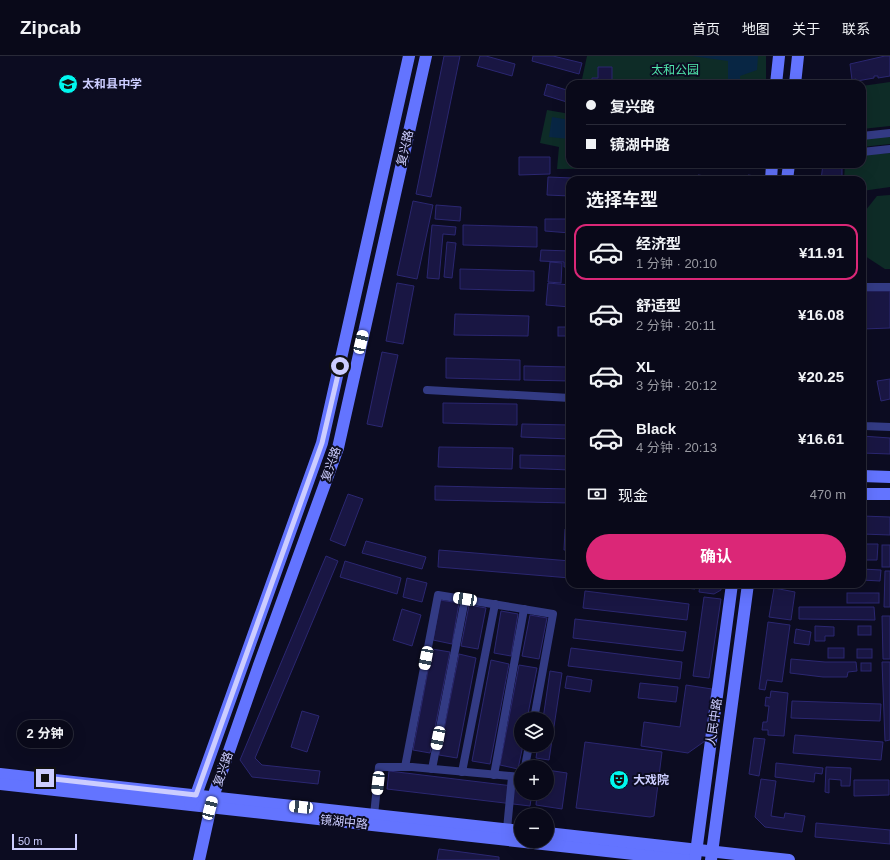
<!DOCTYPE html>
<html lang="zh">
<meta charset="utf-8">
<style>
:root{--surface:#090919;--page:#171726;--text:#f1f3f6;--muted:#999aa2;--line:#292a38;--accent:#db2777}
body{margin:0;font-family:Arial,"Noto Sans SC",sans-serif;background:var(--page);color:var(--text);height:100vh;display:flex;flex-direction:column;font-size:15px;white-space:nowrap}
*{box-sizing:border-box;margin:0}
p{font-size:13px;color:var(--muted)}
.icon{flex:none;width:22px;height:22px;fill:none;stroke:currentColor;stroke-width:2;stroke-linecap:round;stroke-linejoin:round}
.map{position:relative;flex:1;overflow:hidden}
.panel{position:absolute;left:566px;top:120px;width:300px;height:412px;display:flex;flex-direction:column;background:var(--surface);border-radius:12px;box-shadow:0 4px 16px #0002,0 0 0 1px var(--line)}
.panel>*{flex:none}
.hud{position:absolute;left:566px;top:24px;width:300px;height:88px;border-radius:12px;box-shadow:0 4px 16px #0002,0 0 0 1px var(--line);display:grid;align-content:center;height:88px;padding:0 20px;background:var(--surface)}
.fabs{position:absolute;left:514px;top:656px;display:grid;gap:8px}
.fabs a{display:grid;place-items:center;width:40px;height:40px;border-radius:50%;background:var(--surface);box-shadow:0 4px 16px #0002,0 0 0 1px var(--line);font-size:20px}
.scale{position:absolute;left:12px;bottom:10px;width:65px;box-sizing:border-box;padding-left:4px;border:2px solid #cccdff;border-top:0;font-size:11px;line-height:14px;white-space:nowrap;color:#cccdff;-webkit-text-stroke:3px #0c0c21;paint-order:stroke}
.end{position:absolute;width:18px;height:18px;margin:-9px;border:5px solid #cccdff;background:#111;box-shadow:0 0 0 2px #111}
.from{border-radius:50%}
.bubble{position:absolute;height:28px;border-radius:14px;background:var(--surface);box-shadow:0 4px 16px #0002,0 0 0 1px var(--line);font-size:13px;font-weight:700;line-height:28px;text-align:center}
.car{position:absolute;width:12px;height:24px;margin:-12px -6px;border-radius:5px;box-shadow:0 0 3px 1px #0007;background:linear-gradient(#fff 24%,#345 0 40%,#fff 0 76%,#345 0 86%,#fff 0)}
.hud b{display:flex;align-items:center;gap:14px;height:38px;font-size:15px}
.hud b+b{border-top:1px solid var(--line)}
.hud i{width:10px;height:10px;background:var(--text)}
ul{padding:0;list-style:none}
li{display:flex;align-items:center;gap:12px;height:56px;margin:0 8px 6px;padding:0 12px;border:2px solid transparent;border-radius:12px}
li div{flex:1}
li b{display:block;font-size:15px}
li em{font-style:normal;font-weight:700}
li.selected{border-color:var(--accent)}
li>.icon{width:36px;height:36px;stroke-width:1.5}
h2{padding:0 20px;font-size:18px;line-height:48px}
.pay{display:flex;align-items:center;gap:10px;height:44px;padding:0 20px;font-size:15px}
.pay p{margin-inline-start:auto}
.cta{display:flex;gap:8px;margin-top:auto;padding:8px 20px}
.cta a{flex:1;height:46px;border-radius:24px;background:var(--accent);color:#fff;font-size:16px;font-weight:700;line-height:46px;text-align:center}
header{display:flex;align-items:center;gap:24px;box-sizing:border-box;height:56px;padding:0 20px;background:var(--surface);border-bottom:1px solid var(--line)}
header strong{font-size:19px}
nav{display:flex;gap:22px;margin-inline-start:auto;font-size:14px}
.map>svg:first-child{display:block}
.green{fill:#0e2c27}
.water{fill:#082644}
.building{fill:#191643;stroke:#2b2771}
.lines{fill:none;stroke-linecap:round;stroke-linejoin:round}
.street{stroke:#333b84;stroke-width:8}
.secondary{stroke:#6374ff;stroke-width:12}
.route{stroke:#cccdff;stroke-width:5}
.labels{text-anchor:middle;stroke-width:4;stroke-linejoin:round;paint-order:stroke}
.park-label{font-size:12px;fill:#50e7ac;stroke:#0c0c21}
.poi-label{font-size:12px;font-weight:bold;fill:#cccdff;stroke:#0c0c21;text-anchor:start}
.street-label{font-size:12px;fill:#cccdff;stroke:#0c0c21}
</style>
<header>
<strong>Zipcab</strong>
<nav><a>首页</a><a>地图</a><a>关于</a><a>联系</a></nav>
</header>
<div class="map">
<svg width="890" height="804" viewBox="0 0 890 804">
<rect width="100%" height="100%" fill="#0c0c21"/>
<!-- green -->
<g class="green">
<polygon points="587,0 766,0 766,28 581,28"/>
<polygon points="890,26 890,70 862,73 862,30"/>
<polygon points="547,54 570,58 570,108 747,108 747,112 557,113 559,91 540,87"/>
<polygon points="890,80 890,88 862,91 862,83"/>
<polygon points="890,97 890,131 862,135 862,124 844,124 845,108 862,108 862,99"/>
<polygon points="890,139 890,213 885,213 862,198 862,159 877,140"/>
</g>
<!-- water -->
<g class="water">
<polygon points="692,0 758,0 757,14 740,20 740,28 728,28 728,5"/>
<polygon points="552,61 570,64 570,83 549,81"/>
</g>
<!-- building -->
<g class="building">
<polygon points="444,0 460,0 431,141 416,138"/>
<polygon points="480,0 486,0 515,8 512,20 477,10"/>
<polygon points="533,0 553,0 582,7 579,18 532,5"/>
<polygon points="885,0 890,0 890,20 878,22 878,20 874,20 874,22 857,25 856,23 852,24 850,8"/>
<polygon points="598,11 612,11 612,28 592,28 592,22 598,22"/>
<polygon points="547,28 570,35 570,47 544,39"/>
<polygon points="519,101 550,101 550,118 519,119"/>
<polygon points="823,108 842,108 842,124 821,124"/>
<polygon points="698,119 735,124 697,124"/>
<polygon points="748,119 770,122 770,124 748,124"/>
<polygon points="548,121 621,124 570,124 570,140 547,139"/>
<polygon points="413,145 433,149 417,223 397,219"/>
<polygon points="436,149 461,151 460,165 435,163"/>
<polygon points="545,163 570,163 570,177 545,175"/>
<polygon points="432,169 456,171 455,179 443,178 439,223 427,222"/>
<polygon points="463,169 537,171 537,191 463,189"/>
<polygon points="447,186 456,187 452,222 444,221"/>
<polygon points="541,194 570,195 570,211 564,211 564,206 540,205"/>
<polygon points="550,206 562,207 561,227 548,226"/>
<polygon points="460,213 534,215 534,235 460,233"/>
<polygon points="397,227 414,230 403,288 386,285"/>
<polygon points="548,227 570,229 570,251 546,249"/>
<polygon points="862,235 890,235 890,272 863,273"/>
<polygon points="455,258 529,260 528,280 454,279"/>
<rect x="558" y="271" width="12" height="9"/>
<polygon points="382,296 398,299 382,371 367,368"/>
<polygon points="446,302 520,304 520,324 446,322"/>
<polygon points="524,310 570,311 570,325 524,324"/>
<polygon points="890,323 890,343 881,345 877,325"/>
<polygon points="443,347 517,348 517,369 443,367"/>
<polygon points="522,368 570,369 570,383 521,381"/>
<polygon points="862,380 890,382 890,398 862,397"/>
<polygon points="439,391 513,392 512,413 438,411"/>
<polygon points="520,399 570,400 570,414 520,412"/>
<polygon points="435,430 570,433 570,447 435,444"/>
<polygon points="348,438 363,443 345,490 330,484"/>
<polygon points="862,460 890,461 890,479 862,478"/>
<polygon points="565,473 570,473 570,494 564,494"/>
<polygon points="366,485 426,501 422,513 362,497"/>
<polygon points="862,488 878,488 877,504 862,504"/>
<rect x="882" y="489" width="8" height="22"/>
<polygon points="439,494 570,505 570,522 438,511"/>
<polygon points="326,500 338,505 255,702 262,709 320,715 318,728 252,721 240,704"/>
<polygon points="345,505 401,522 397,538 340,521"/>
<polygon points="862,513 881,514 880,525 862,524"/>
<polygon points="885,515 890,515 890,551 884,551"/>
<polygon points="407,522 427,527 422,546 403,541"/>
<polygon points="645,528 696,528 695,533"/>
<polygon points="700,528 721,528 721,534 714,538 699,536"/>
<polygon points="774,532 795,536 791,564 769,561"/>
<polygon points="585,535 689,548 687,564 583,552"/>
<rect x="847" y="537" width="32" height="10"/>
<polygon points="704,541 721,543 709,622 693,620"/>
<polygon points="440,544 459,547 452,588 433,584"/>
<polygon points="469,549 486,552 478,593 461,590"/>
<polygon points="799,551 874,551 875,564 799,563"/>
<polygon points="402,553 421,559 412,590 393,584"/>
<polygon points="501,555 518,558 511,600 494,597"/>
<polygon points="530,559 547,562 539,603 522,600"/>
<polygon points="882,560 890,560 890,603 883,603"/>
<polygon points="575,563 686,576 683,595 573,582"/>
<polygon points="768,566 790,569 782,626 767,624 765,634 759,633"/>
<polygon points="815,570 834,571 834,580 825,580 825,585 815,585"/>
<rect x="858" y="570" width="13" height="9"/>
<polygon points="796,573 811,576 809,589 794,587"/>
<polygon points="571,592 682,606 680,623 568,610"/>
<rect x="828" y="592" width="16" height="10"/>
<polygon points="432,593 450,596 430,697 413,694"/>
<rect x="857" y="593" width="15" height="9"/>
<polygon points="459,598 476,602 457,702 439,699"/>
<polygon points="791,603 825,606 856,606 857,615 848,616 847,621 823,621 790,617"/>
<polygon points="491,604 509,608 490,708 472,705"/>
<polygon points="882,606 890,606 890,684 885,685"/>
<rect x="861" y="607" width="10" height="8"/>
<polygon points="519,609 537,612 527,663 521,663 521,689 523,689 518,713 500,709"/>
<polygon points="550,615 562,617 549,704 536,702 538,689 547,689 547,663 543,663"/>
<polygon points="567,620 592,624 590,636 565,632"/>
<polygon points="640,627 678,631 676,646 638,642"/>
<polygon points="686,629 712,633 705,685 688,697 641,690 644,666 680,671"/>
<polygon points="771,635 788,637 784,680 768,679 768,674 762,674 763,666 767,666 769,650 765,650 766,641 770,642"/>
<polygon points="792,645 881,648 880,665 791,662"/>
<polygon points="302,655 319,660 307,696 291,691"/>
<polygon points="795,679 883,686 881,704 793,697"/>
<polygon points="754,682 765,683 759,720 749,718"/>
<polygon points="585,686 662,696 654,760 650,761 576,752"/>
<polygon points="776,707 823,712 822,718 815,717 814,726 775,721"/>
<polygon points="826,711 851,712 850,730 841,730 841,724 829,723 829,737 825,736"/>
<polygon points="547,714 567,717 562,753 536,749 537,737 547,737"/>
<polygon points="389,715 521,731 521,737 532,737 530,750 387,733"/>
<polygon points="761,723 776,725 771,760 784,762 785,757 805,760 802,776 765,771 755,761"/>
<polygon points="854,724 889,724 889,739 854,740"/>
<polygon points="816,767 890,774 890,788 815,781"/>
<polygon points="439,793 499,801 499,804 437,804"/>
</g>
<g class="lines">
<!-- street -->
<g class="street">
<polyline points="862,80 890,77"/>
<polyline points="862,96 890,93"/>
<polyline points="862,231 890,231"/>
<polyline points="427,334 570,342"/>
<polyline points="862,368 865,370 890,371"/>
<polyline points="405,711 438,539 553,558 534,663"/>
<polyline points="525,711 529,689"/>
<polyline points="432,713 465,543"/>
<polyline points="462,716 495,548"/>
<polyline points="494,719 524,553"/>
<polyline points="374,759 379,711 412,711 521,721"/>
<polyline points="507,773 512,721"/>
</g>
<!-- secondary -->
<g class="secondary">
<polyline points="776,28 779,0"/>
<polyline points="795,28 798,0"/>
<polyline points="771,124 772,108"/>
<polyline points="787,124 789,108"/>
<polyline points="862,420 890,421"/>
<polyline points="862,438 890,438"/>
<polyline points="0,718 521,775"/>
<polyline points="0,728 688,804"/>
<polyline points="190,748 196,739 322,387 409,0"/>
<polyline points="547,777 789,804"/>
<polyline points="199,804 213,741 259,609 338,392 426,0"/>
<polyline points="695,804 732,528"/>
<polyline points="711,804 748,528"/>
</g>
</g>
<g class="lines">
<!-- route -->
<polyline class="route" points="45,722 196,739 322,387 340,310"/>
</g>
<!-- icons -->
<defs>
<g id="school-disc" transform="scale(1)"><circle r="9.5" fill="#00f7ee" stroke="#0c0c21"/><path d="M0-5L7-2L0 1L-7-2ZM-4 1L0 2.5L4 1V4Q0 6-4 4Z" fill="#111"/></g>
<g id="theatre-disc" transform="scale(1)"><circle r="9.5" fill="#00f7ee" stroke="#0c0c21"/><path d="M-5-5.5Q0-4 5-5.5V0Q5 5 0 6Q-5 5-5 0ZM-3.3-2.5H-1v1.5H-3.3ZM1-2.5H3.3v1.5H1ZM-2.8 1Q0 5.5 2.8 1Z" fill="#111"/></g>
</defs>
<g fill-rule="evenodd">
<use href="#school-disc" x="68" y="28"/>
<use href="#theatre-disc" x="619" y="724"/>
</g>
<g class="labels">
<!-- park labels -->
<g class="park-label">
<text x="675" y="18">太和公园</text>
</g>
<!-- poi labels -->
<g class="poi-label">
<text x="82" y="32">太和县中学</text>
<text x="633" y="728">大戏院</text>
</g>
<!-- street labels -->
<g class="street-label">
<text transform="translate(405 92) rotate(-77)" y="4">复兴路</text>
<text transform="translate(331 408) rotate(-71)" y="4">复兴路</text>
<text transform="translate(714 666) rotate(-82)" y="4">人民中路</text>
<text transform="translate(223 713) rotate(-71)" y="4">复兴路</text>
<text transform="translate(344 766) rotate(6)" y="4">镜湖中路</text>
</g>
</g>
</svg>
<div class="fabs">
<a><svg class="icon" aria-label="layers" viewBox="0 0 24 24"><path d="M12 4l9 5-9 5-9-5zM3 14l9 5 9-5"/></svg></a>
<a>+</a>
<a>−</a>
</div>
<div class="scale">50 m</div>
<i class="end from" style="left:340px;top:310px"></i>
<i class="end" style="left:45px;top:722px"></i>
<div class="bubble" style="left:17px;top:664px;width:56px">2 分钟</div>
<i class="car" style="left:361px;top:286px;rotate:13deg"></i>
<i class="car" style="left:465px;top:543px;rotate:279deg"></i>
<i class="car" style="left:426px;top:602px;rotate:191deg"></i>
<i class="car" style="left:438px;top:682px;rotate:191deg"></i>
<i class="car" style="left:378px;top:727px;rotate:186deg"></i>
<i class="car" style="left:301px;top:751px;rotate:276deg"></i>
<i class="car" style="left:210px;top:752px;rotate:15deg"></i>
<div class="hud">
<b><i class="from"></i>复兴路</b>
<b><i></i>镜湖中路</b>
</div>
<section class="panel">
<h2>选择车型</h2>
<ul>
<li class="selected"><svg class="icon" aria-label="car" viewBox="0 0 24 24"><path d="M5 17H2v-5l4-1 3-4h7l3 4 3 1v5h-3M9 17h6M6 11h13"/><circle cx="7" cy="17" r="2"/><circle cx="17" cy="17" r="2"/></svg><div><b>经济型</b><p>1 分钟 · 20:10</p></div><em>¥11.91</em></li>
<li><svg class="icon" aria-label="car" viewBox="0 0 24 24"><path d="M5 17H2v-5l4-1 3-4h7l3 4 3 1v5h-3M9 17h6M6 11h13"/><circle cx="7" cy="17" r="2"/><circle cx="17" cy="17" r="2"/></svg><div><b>舒适型</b><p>2 分钟 · 20:11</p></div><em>¥16.08</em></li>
<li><svg class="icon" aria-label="car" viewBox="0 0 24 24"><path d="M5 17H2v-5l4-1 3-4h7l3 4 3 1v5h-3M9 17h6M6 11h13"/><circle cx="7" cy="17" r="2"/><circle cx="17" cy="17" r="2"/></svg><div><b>XL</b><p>3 分钟 · 20:12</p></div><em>¥20.25</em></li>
<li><svg class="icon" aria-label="car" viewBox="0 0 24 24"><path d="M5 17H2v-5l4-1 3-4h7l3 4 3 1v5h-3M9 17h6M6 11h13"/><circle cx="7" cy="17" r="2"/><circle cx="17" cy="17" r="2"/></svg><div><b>Black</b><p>4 分钟 · 20:13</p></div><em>¥16.61</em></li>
</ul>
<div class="pay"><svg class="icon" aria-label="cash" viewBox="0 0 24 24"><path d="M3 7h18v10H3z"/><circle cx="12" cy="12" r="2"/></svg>现金<p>470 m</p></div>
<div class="cta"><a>确认</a></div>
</section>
</div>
